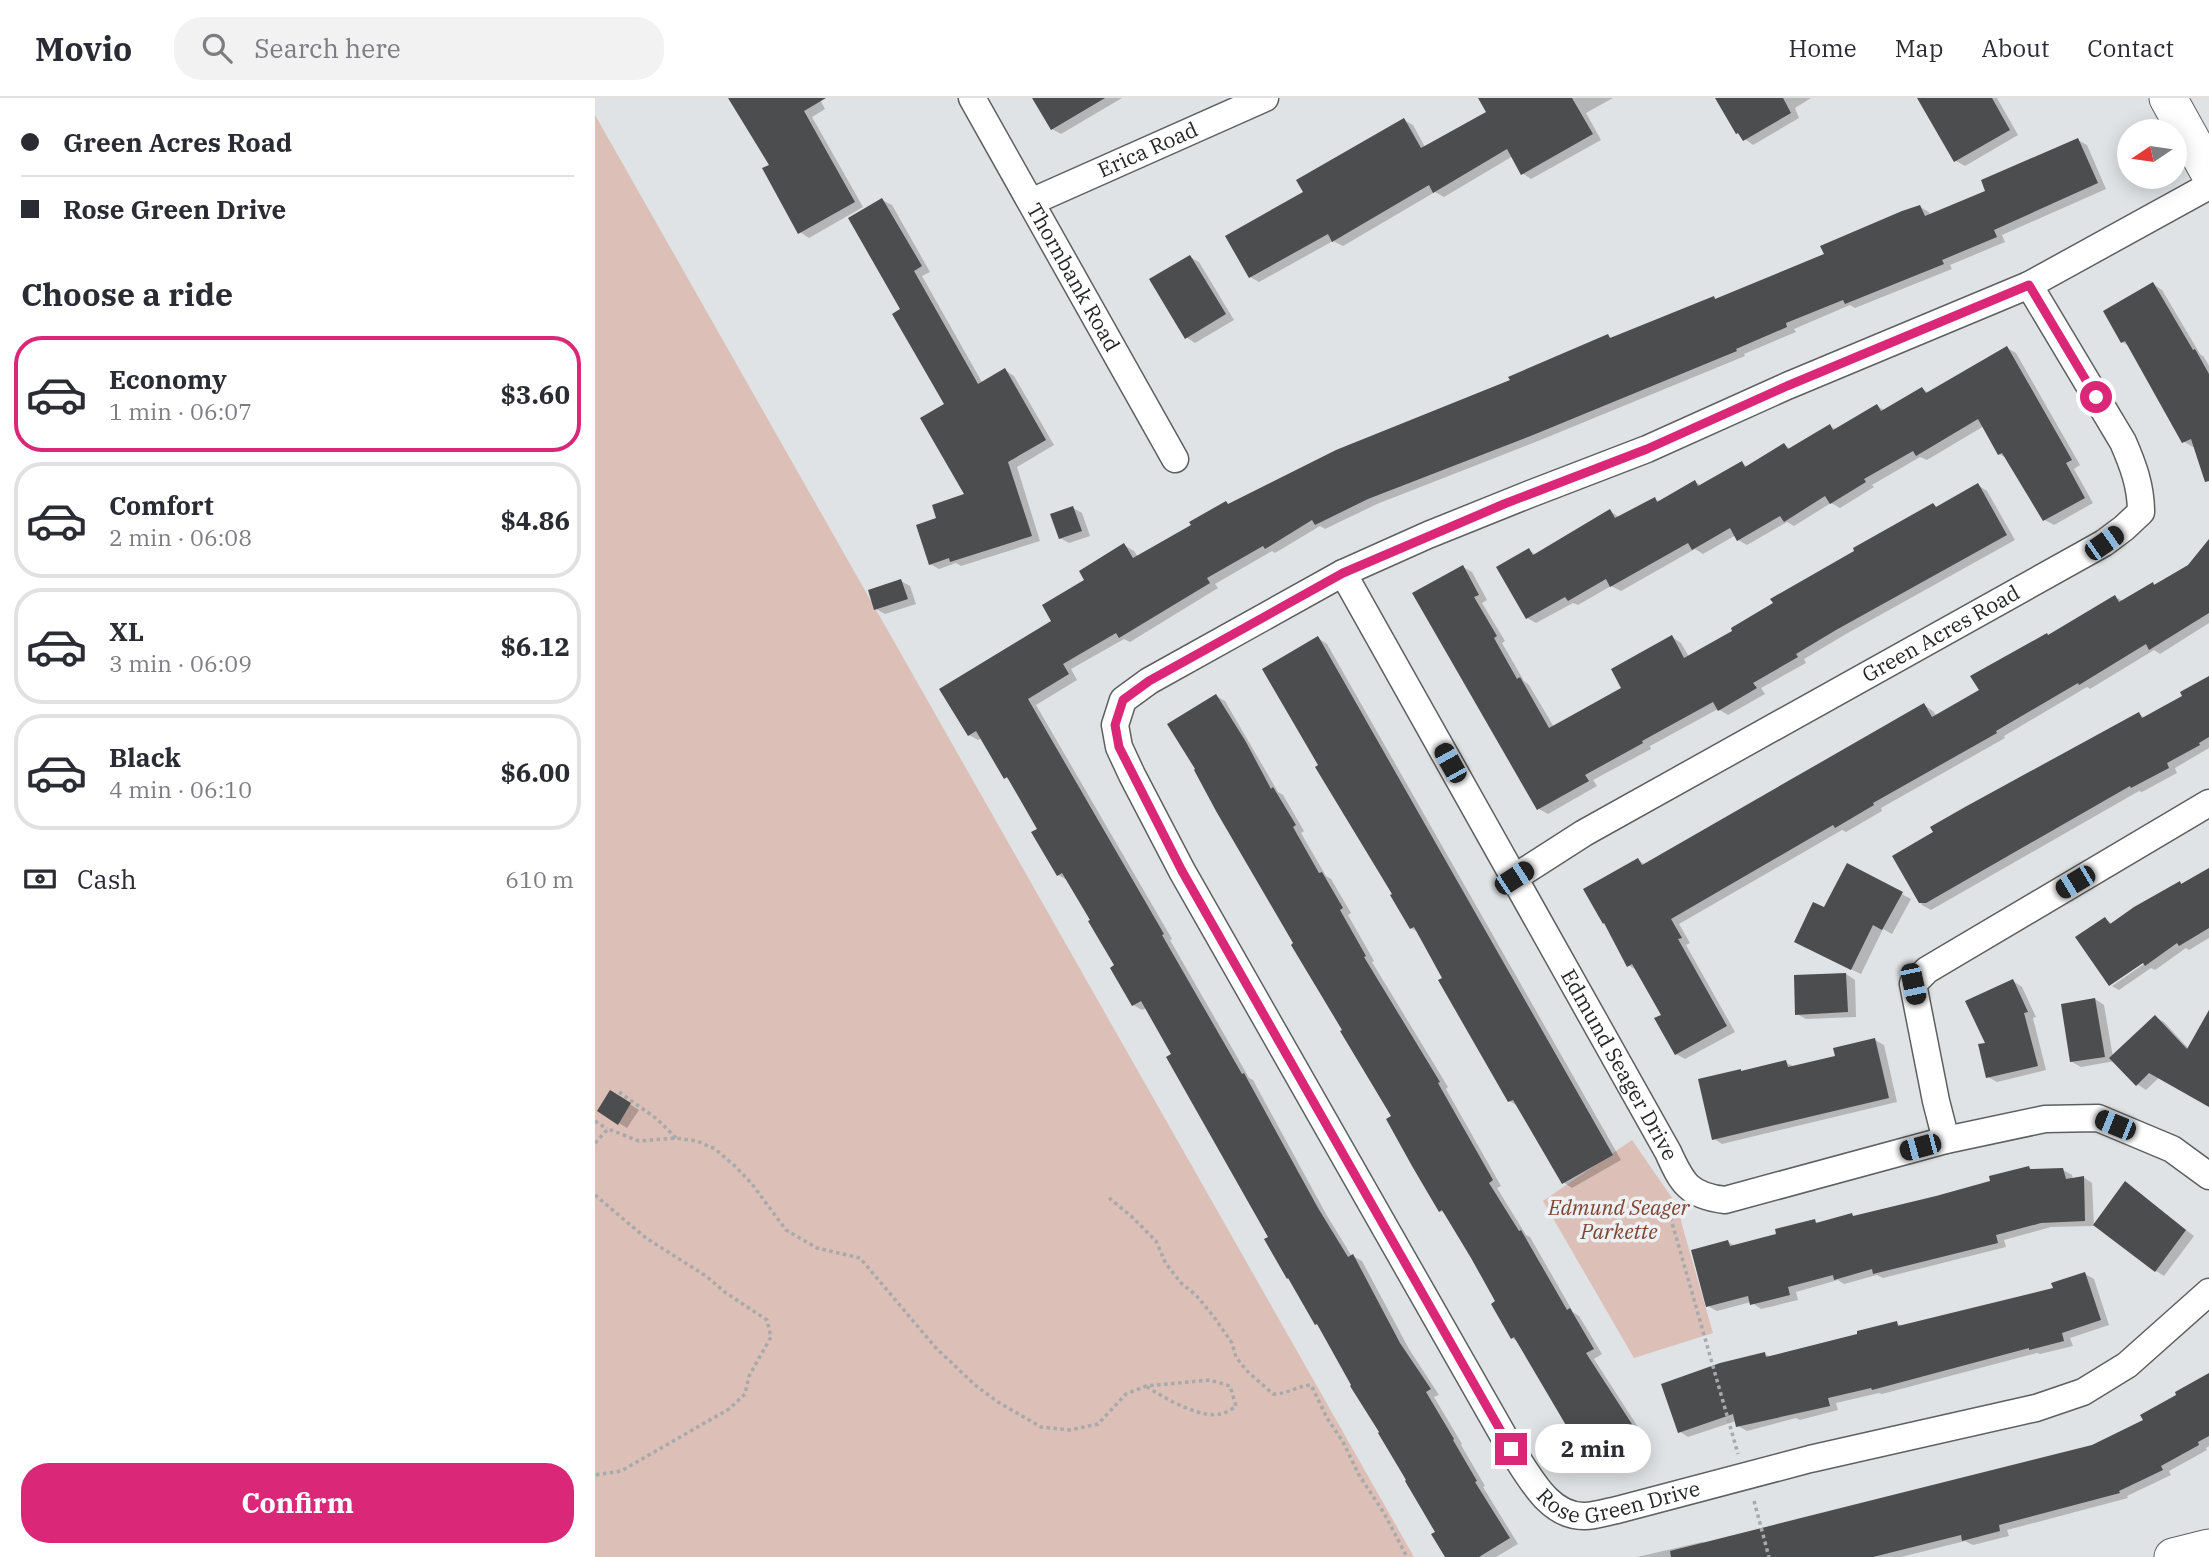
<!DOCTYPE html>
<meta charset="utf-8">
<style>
:root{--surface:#fff;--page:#f2f2f3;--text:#2b2b33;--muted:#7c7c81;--line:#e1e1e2;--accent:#db2777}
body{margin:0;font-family:"IBM Plex Serif",serif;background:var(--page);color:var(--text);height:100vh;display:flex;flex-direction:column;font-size:26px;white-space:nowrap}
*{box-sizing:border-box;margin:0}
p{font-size:23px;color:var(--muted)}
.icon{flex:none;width:38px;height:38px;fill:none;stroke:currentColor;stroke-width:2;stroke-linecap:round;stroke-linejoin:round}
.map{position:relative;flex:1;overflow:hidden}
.details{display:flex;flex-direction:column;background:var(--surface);width:595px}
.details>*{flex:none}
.top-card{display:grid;align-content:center;height:154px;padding:0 21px;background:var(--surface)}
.needle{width:46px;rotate:257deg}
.controls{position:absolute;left:1522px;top:21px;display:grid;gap:14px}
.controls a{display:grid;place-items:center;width:70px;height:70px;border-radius:50%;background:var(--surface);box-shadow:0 4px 18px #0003;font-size:35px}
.end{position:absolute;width:32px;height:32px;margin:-16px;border:9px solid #db2777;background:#fff;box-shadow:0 0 0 4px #fff}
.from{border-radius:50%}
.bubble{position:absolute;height:49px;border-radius:24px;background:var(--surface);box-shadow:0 4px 18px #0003;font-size:23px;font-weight:700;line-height:49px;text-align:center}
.car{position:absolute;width:21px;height:42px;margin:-21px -10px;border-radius:9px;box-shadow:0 0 5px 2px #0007;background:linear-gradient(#222 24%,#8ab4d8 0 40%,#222 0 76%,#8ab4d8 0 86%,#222 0)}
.top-card b{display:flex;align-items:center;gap:24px;height:66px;font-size:26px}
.top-card b+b{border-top:2px solid var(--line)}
.top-card i{width:18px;height:18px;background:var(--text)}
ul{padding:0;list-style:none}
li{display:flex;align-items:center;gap:21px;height:116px;margin:0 14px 10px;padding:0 7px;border:4px solid var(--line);border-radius:28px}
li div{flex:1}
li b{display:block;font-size:26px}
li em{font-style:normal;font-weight:700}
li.active{border-color:var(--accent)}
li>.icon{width:63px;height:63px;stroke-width:1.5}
h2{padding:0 21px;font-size:32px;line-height:84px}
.pay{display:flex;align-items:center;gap:18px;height:77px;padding:0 21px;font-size:26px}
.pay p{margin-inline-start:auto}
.cta{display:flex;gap:14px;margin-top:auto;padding:14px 21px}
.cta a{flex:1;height:80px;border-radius:28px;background:var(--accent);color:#fff;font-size:28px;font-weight:700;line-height:80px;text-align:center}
header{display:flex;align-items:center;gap:42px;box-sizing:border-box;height:98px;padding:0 35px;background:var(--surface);border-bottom:2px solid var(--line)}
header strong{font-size:33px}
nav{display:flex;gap:38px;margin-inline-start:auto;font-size:24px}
.search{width:490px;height:63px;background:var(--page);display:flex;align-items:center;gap:18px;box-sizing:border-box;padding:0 24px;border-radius:28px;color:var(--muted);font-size:26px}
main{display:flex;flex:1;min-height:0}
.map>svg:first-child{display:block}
.green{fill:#dcbfb6}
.shadow{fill:#0003}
.building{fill:#4b4d4f}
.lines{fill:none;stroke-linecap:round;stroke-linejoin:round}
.street-casing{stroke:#5d6061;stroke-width:29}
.secondary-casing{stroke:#5d6061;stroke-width:39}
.path{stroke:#a7aaab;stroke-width:3.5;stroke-dasharray:3.5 3.5;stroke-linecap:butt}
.street{stroke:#fff;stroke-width:26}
.secondary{stroke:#fff;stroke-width:37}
.route{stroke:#db2777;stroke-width:9}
.labels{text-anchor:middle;stroke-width:7;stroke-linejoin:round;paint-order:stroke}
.street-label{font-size:21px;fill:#252627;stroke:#eef1f3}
.park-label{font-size:21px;font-style:italic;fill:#7e4532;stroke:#eef1f3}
</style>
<header>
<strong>Movio</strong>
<div class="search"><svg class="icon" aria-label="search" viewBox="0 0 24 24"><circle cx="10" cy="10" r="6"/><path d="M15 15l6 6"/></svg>Search here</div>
<nav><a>Home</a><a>Map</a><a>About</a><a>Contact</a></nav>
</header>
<main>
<section class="details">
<div class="top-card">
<b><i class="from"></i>Green Acres Road</b>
<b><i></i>Rose Green Drive</b>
</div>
<h2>Choose a ride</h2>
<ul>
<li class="active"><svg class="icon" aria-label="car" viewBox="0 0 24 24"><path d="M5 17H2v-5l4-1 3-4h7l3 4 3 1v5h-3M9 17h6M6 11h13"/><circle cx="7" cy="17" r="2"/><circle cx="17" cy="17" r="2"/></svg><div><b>Economy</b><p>1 min · 06:07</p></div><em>$3.60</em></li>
<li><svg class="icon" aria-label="car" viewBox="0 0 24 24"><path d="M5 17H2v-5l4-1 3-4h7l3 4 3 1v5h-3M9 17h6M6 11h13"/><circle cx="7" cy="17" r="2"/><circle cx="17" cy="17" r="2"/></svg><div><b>Comfort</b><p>2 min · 06:08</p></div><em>$4.86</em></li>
<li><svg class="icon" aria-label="car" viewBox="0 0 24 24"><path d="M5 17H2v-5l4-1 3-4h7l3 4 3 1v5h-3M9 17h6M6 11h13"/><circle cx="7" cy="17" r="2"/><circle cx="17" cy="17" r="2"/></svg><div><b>XL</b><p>3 min · 06:09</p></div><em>$6.12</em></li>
<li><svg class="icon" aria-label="car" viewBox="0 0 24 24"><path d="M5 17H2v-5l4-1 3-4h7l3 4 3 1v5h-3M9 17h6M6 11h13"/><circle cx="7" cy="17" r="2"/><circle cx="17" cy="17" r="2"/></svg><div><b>Black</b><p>4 min · 06:10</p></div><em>$6.00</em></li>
</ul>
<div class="pay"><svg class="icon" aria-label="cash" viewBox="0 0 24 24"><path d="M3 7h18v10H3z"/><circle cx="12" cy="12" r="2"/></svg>Cash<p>610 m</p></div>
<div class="cta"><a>Confirm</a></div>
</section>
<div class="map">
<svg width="1614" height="1459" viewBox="0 0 1614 1459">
<rect width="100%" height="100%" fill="#e0e3e5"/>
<!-- green -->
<g class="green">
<polygon points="0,17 819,1459 0,1459"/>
<polygon points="1037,1042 1084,1110 1087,1127 1118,1235 1039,1260 948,1103"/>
</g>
<!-- shadow -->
<g class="shadow">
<polygon points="135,0 224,0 230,11 217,19 268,109 214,140 205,134 176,67"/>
<polygon points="439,0 527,0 466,36 457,31"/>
<polygon points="889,0 1018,0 991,15 1006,42 936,81 927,75 918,58 849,99 840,94 748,148 738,143 664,184 655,179 710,95 809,22 818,27 830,49 893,15"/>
<polygon points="1123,0 1216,0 1200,10 1204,20 1158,47 1142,35"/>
<polygon points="1324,0 1402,0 1423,37 1370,68 1361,63"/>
<polygon points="1483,42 1492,47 1511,91 1407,137 1410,144 1355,167 1357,171 1260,210 1255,207 1199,231 1201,234 1149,256 1150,258 948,341 782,406 730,431 725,428 680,455 677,453 620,486 623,490 535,544 529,541 476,571 482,582 441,607 577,841 575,842 637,950 654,980 658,982 731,1116 756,1157 767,1163 814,1251 844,1297 839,1299 867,1346 866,1347 890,1388 888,1389 923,1446 901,1459 852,1459 842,1434 725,1228 721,1226 552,910 547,912 538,907 522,868 472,782 463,777 444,732 416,683 410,679 387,640 383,642 374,637 459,524 492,483 529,447 539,453 543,459 599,427 631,405 635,407 917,283 1013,238 1018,241 1119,200 1123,202 1231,157 1325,109 1334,114 1335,117 1392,94"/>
<polygon points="287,102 297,107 335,174 327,178 388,286 410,272 419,278 459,347 422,369 445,443 366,468 361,465 344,471 335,466 343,421 371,397 351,307 308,212"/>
<polygon points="595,159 604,164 639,222 600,245 591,239"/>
<polygon points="1558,186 1567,192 1605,256 1609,259 1614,268 1614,383 1601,348 1598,349 1589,344 1534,248 1527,244"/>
<polygon points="1412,250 1421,255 1485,367 1479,371 1498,405 1459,427 1450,422 1413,361 1404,356 1389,328 1332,362 1325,359 1277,387 1279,389 1245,410 1236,405 1199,428 1192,424 1152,447 1143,442 1141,437 1108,456 1100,451 1026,493 1016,488 983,507 978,505 941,525 932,520 934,452 941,457 1015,413 1024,419 1060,401 1066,404 1100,384 1107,388 1147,365 1153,369 1189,347 1196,351 1235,328 1242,332 1282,308 1291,313 1327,291 1334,295"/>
<polygon points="1383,387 1392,393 1420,442 1251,536 1209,561 1211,565 1166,590 1170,596 1133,617 1123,611 1055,648 1056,651 998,682 1002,688 953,716 944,711 868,469 877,474 892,502 887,505 910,543 907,545 929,583 934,587 959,629 1028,590 1077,539 1086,545 1094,559 1140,533 1338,407 1343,410"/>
<polygon points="478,410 487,415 495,438 474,445 465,440"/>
<polygon points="1614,444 1614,525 1565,556 1559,552 1495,591 1492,589 1409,638 1410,640 1286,710 1287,713 1251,734 1247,732 1084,826 1095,845 1091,847 1140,934 1090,961 1081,956 1069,917 1043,873 1033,867 1043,762 1051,767 1329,607 1338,613 1342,619 1386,593 1454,538 1520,499 1528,503 1594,468"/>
<polygon points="306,483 315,488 321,506 290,516 281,511"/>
<polygon points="723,540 732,546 1026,1062 977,1090 968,1084 923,1008 914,1003 824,835 816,830 725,668"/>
<polygon points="1614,580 1614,650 1580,670 1582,675 1547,694 1544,693 1336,812 1327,807 1299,758 1544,616 1550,620 1589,599"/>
<polygon points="621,598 630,603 683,694 688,697 709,733 706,735 731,778 736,781 756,815 753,817 779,863 777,864 853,989 851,991 906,1088 902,1090 931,1137 935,1139 978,1214 984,1218 1007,1256 999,1261 1052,1343 1005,1372 996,1367 923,1244 917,1240 902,1204 852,1116 845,1113 799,1019 701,846"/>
<polygon points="1253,767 1316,801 1297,836 1288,831 1266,876 1210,849"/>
<polygon points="1614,772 1614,840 1594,852 1591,850 1560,872 1556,870 1524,892 1517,888 1556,861 1554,858 1515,887 1510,821 1518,826 1585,785 1588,787"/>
<polygon points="1251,876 1260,882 1261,919 1211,921 1202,916"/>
<polygon points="1418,883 1427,889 1441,919 1438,920 1451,972 1402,984 1393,979 1392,946"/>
<polygon points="1500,901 1509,907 1518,959 1560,919 1569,924 1594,951 1551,992 1542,986 1520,963 1486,969 1477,964 1468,907"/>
<polygon points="1280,942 1289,947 1302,1004 1127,1046 1118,1040 1148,974 1190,964 1200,969 1242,959"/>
<polygon points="16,994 44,1012 32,1030 4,1013"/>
<polygon points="1433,1069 1439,1073 1468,1072 1477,1077 1478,1082 1488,1079 1497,1085 1499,1128 1456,1129 1409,1142 1411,1149 1288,1180 1282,1177 1249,1186 1243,1182 1201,1194 1203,1202 1166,1211 1156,1204 1122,1213 1113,1208 1133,1144 1140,1148 1183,1137 1219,1123 1225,1126 1257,1117 1261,1120 1398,1085"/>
<polygon points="1531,1086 1599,1138 1569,1178 1561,1173"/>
<polygon points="1490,1176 1499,1181 1514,1227 1475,1240 1478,1248 1445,1256 1442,1255 1287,1296 1284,1295 1241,1305 1243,1312 1205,1322 1201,1320 1152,1333 1143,1328 1141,1323 1093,1339 1084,1333 1169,1256 1176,1259 1264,1237 1301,1225 1307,1228 1460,1191"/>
<polygon points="1614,1279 1614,1348 1611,1350 1612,1352 1574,1373 1576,1377 1532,1398 1533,1400 1412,1432 1414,1438 1378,1447 1370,1443 1306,1459 1042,1459 1107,1444 1110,1446 1498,1349 1550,1323"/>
</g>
<!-- building -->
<g class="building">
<polygon points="133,0 231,0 209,13 260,104 203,136 167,70 174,67"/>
<polygon points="437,0 510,0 456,32"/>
<polygon points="883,0 977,0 998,36 926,77 912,51 838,95 834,87 737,144 733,136 654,180 630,138 708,94 701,82 809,20 826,50 891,14"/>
<polygon points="1120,0 1188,0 1196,15 1148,43 1143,35 1141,36"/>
<polygon points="1322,0 1397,0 1415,32 1359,64"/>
<polygon points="1483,40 1503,85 1399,132 1402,139 1347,162 1349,166 1250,206 1248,202 1191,225 1192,229 1141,251 1142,253 938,337 773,401 720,427 717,422 670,451 668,448 612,480 615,485 524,540 521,535 468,566 474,576 433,601 569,836 567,837 628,943 647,976 649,975 723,1110 753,1159 758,1156 805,1245 836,1291 831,1294 859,1341 858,1342 882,1383 880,1384 915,1440 884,1459 850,1459 836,1436 840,1434 810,1383 811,1382 783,1335 784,1334 755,1288 756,1287 722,1226 720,1227 693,1180 692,1181 669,1141 673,1139 571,959 576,956 546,903 537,908 515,870 519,867 493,823 495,822 467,775 462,778 436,734 442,731 412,679 409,681 381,633 373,638 344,591 456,523 447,507 489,482 484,473 529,445 538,460 596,427 594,424 631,403 633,406 741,352 915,282 913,279 1013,236 1015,240 1119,198 1120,201 1229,156 1225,148 1307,113 1325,107 1330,118 1390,93 1386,82"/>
<polygon points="287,100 327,168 319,173 383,286 410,270 451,342 413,364 437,438 355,464 354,460 334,467 321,427 341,420 337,407 369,396 325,320 349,306 297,216 305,211 253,120"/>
<polygon points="595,157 631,216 590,241 554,181"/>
<polygon points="1558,184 1598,252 1600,251 1614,276 1614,383 1610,384 1596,341 1587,345 1530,243 1526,245 1508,213"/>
<polygon points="1412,248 1477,362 1471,365 1490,400 1448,423 1407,355 1403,357 1383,321 1321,358 1318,353 1269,381 1271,384 1235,406 1230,398 1189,424 1185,418 1142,443 1135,430 1097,452 1093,445 1015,489 1011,481 973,503 970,499 931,521 901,469 934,450 938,457 1015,411 1020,420 1060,399 1062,404 1100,382 1103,388 1147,363 1150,369 1189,345 1193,351 1235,326 1238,332 1282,306 1286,313 1327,289 1331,295"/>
<polygon points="1383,385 1412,437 1241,532 1201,556 1203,559 1158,585 1162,590 1123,613 1118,604 1047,643 1048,645 990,677 994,683 942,712 817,495 868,467 884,497 879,499 902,538 899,540 922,581 925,579 954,630 1026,590 1016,571 1077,537 1089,560 1137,533 1136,530 1178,505 1175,501 1259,453 1258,450 1338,405 1341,409"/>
<polygon points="478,408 487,433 464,441 455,416"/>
<polygon points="1614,441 1614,515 1554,552 1551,546 1484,587 1483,585 1401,633 1402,635 1278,705 1279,707 1240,730 1238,727 1076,821 1087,840 1083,841 1132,928 1080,957 1059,920 1066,917 1037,866 1032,869 1009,825 1008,826 988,791 1043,760 1047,767 1329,605 1337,619 1384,592 1375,578 1452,535 1453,537 1520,497 1524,504 1558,484 1559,487 1593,467"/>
<polygon points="306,481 313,501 279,512 273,492"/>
<polygon points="723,538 1018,1057 967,1086 918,1002 913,1004 843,882 847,880 819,829 815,831 795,797 797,796 720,669 723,667 667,571"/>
<polygon points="1614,578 1614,639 1604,645 1605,647 1572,665 1574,670 1536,690 1535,688 1331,805 1324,805 1297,758 1338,734 1335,729 1370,709 1544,614 1547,620 1587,598 1585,594"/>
<polygon points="621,596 651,644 676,691 678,689 701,727 698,729 724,775 727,774 748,810 745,812 771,858 769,859 845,984 843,985 898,1082 894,1085 924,1133 926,1132 972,1212 975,1210 999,1251 991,1255 1044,1337 995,1368 919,1239 916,1241 896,1206 900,1203 876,1160 847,1112 844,1114 817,1068 791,1021 796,1018 745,933 747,932 696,847 698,845 621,713 599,672 600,671 572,626"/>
<polygon points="1252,765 1308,794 1287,832 1278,827 1256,872 1199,844 1218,804 1229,809"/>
<polygon points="1614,770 1614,830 1584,848 1582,845 1550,868 1548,865 1514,888 1480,839 1510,819 1515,826 1539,809 1585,783 1586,786"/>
<polygon points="1251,875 1253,914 1200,917 1199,877"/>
<polygon points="1418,881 1433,914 1429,915 1443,968 1391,980 1383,946 1390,945 1370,903"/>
<polygon points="1500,900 1510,959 1475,964 1466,906"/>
<polygon points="1614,912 1614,1009 1554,975 1541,988 1514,960 1560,917 1592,951"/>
<polygon points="1280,940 1294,1000 1117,1042 1103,981 1146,971 1146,973 1191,962 1193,969 1240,958 1238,950"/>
<polygon points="15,992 36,1005 23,1027 2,1013"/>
<polygon points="1434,1068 1435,1071 1468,1070 1471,1081 1489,1078 1490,1123 1446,1125 1401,1137 1403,1145 1278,1176 1277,1171 1239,1182 1238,1177 1193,1189 1195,1197 1155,1207 1153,1198 1111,1209 1096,1152 1133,1142 1135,1148 1181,1136 1180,1131 1220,1121 1221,1125 1257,1115 1258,1118 1341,1098 1395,1083 1394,1078"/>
<polygon points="1530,1083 1591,1132 1560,1174 1498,1127"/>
<polygon points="1490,1174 1506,1222 1467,1235 1469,1243 1434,1252 1434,1250 1277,1292 1276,1290 1233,1300 1235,1308 1141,1329 1138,1316 1083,1335 1066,1286 1125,1265 1170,1254 1171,1259 1262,1236 1262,1233 1302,1223 1303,1228 1458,1190 1456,1185"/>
<polygon points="1614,1275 1614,1338 1603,1344 1604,1347 1566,1368 1568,1372 1524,1393 1525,1395 1404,1427 1405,1433 1367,1443 1366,1437 1278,1459 1076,1459 1075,1453 1497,1347 1548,1322 1545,1317 1581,1297 1580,1294"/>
</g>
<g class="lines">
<!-- street casing -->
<g class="street-casing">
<g id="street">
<path id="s1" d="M377,0L580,361"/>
<path id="s2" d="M1614,88L1434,187L1192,288L1052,351L935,396L833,437L748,475L554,583L528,602L520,627L524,649L537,677L587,773L916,1351C934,1377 953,1419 990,1418C1000,1418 1012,1414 1022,1412L1215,1361L1441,1310L1488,1294L1532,1267L1614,1194"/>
<path id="s3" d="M436,104L670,0"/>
<path id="s4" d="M748,475L1073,1054C1087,1085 1094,1098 1130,1102L1351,1042L1450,1021L1503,1020L1577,1051L1614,1078"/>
<path id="s5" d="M919,780L989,735L1509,445L1529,430L1546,414C1546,388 1538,367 1528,344L1434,187"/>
<polyline points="1351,1042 1341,1003 1318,886 1332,872 1614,705"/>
</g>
</g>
<!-- secondary casing -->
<g class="secondary-casing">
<g id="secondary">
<polyline points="1573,0 1614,74"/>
<polyline points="1578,1459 1614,1450"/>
</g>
</g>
<!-- path -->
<g class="path">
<polyline points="24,994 62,1021 81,1040"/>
<polyline points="0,1023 12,1031"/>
<path d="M0,1045L13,1031L44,1043L81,1040L102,1043L120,1051L141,1069L157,1086L191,1132L222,1150L265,1160L341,1250L380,1287L403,1304L446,1329L475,1332L503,1326L531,1296L551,1288L615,1282L635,1288L641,1308C637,1311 631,1315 626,1316C605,1321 567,1299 551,1288"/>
<polyline points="0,1097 51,1140 111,1178 131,1195 172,1222 176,1239 154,1278 150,1296 134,1311 26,1373 0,1377"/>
<path d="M514,1100L536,1118L561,1143L571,1166L587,1186L601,1197L619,1219L637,1245L641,1259L651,1272L678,1296C694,1296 701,1288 716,1287L732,1320L748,1344L764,1377L789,1415L812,1459"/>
<polyline points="1080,1108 1074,1114 1143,1356"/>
<polyline points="1159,1403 1174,1459"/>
</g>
<!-- street -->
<use href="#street" class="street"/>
<!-- secondary -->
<use href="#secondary" class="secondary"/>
</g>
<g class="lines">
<!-- route -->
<polyline class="route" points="916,1351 587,773 524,649 520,627 528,602 554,583 748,475 909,406 1052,351 1192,288 1434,187 1501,299"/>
</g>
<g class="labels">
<!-- street labels -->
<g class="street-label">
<text dy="7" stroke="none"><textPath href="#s3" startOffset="128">Erica Road</textPath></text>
<text dy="7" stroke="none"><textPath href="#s1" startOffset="206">Thornbank Road</textPath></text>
<text dy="7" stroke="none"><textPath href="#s5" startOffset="492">Green Acres Road</textPath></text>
<text dy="7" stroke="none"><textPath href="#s4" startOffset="564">Edmund Seager Drive</textPath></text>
<text dy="7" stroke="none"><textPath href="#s2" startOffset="2194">Rose Green Drive</textPath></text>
</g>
<!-- park labels -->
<g class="park-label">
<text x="1024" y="1117">Edmund Seager<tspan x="1024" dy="24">Parkette</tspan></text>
</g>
</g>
</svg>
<div class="controls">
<a><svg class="needle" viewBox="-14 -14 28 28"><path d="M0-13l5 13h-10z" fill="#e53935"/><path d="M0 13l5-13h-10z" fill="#7c7c81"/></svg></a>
</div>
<i class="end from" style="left:1501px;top:299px"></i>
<i class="end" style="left:916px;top:1351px"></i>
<div class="bubble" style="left:940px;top:1326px;width:116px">2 min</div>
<i class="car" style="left:1509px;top:445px;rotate:55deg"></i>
<i class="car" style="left:855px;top:665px;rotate:331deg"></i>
<i class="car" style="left:919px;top:780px;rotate:57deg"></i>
<i class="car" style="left:1480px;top:784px;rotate:239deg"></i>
<i class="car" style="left:1318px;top:886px;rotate:168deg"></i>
<i class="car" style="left:1520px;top:1027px;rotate:292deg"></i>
<i class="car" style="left:1325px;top:1049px;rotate:255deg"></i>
</div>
</main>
